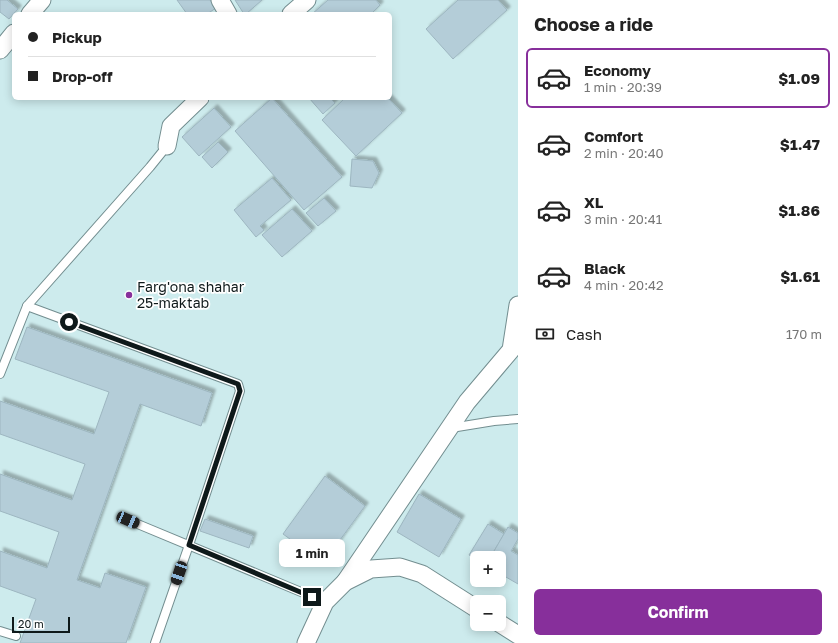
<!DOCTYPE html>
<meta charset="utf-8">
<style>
:root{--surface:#fff;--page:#f6f6f6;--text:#222;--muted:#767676;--line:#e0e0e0;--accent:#872f9b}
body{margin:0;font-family:"Golos Text",sans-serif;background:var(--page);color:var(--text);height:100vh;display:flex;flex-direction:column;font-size:15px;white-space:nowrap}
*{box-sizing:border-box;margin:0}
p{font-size:13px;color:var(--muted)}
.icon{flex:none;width:22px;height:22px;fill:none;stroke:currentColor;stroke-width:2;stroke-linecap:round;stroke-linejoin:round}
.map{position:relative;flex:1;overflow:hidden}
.sheet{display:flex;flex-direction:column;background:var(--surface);width:320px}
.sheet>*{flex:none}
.top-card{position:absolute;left:12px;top:12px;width:380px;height:88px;border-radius:6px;box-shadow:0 2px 10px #0003;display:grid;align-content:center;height:88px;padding:0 16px;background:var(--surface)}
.tools{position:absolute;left:470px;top:551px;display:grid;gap:8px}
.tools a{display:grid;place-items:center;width:36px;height:36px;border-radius:6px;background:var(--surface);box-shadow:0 2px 10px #0003;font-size:20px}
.scale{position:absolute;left:12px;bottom:10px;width:58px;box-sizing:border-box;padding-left:4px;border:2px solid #0e191a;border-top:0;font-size:11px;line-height:14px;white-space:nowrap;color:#0e191a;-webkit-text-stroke:3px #fff;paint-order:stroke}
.end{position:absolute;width:18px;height:18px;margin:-9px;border:5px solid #0e191a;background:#fff;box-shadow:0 0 0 2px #fff}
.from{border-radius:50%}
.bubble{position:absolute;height:28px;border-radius:6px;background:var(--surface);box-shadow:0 2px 10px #0003;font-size:13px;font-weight:700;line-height:28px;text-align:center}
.car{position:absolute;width:12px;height:24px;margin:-12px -6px;border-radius:5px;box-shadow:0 0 3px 1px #0007;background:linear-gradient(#222 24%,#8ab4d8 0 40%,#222 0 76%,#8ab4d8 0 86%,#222 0)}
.top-card b{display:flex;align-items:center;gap:14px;height:38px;font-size:15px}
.top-card b+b{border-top:1px solid var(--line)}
.top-card i{width:10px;height:10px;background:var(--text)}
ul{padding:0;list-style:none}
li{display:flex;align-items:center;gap:12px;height:60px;margin:0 8px 6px;padding:0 8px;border:2px solid transparent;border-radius:6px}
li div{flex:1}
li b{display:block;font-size:15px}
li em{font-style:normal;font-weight:700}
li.active{border-color:var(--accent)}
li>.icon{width:36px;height:36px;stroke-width:1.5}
h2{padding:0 16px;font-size:18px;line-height:48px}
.pay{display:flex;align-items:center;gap:10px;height:44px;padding:0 16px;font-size:15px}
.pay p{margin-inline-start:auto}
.action{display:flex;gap:8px;margin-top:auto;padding:8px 16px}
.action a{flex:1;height:46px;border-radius:6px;background:var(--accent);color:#fff;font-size:16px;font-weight:700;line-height:46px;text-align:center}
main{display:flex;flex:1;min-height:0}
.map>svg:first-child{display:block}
.building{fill:#b4cdd8;stroke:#9db6c0;filter:url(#shadow)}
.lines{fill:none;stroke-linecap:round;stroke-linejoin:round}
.lane-casing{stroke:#738e90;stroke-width:10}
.street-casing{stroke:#738e90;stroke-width:19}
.lane{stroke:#fff;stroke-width:8}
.street{stroke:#fff;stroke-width:17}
.route{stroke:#0e191a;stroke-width:5}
.poi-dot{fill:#872f9b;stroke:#fff;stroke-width:1.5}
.labels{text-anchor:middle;stroke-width:3.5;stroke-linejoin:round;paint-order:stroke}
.poi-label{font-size:14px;fill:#0e191a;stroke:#fff;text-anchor:start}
</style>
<main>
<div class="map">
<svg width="518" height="643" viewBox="0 0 518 643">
<defs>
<filter id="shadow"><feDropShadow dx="3.5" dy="-3.5" stdDeviation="1" flood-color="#0004"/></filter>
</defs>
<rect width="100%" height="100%" fill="#cdebed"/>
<!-- building -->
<g class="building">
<polygon points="0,0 7,0 18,9 9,19 0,12"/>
<polygon points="177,0 210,0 216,8 207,14 187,14"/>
<polygon points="235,0 262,0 246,14 244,14"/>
<polygon points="328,0 376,0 380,5 371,14 312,14"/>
<polygon points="458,0 498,0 507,10 453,59 426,29"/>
<polygon points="272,98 342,177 304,210 235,131"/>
<polygon points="309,98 330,98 335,103 323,114"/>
<polygon points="345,98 388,98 402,113 356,156 322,120"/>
<polygon points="214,108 231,127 199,156 182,137"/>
<polygon points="218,142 228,152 212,168 202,157"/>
<polygon points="352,159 373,161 379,173 372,188 350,186"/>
<polygon points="272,178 291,200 260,226 264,230 256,237 234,210"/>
<polygon points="324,198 336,211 318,226 306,213"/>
<polygon points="292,209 312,231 282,257 262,235"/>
<polygon points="27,327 212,393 201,426 140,404 77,580 100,588 105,573 146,587 126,643 20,643 36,599 0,586 0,551 47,568 59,532 0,511 0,474 72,500 85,464 0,434 0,401 94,434 109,392 15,359"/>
<polygon points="325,476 365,506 323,563 283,534"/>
<polygon points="419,494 461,519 439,557 397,532"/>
<polygon points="205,519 253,536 249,548 200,531"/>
<polygon points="488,524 504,534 490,558 477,558 477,559 469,555"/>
<polygon points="508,527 518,533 518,539 511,551 518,555 518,584 499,573 499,558 490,558"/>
</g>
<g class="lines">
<!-- lane casing -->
<g class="lane-casing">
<g id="lane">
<polyline points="27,306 238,384 240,391 189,545 155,643"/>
<polyline points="0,374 27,306 150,167 167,146"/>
<polyline points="451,428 494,421 518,419"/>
<polyline points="128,520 325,602"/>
<polyline points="0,631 16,636"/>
</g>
</g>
<!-- street casing -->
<g class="street-casing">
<g id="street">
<polyline points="220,0 228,14"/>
<polyline points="30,14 42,0"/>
<polyline points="291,14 307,0"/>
<polyline points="0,50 14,33"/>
<polyline points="167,146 171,126 200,98"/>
<polyline points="345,582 467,402 511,350 518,305"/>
<polyline points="499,623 518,635"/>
<polyline points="306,643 325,602 345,582 371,569 400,567 422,574 477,609"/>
</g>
</g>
<!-- lane -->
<use href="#lane" class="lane"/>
<!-- street -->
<use href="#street" class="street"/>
</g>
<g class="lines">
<!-- route -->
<polyline class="route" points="69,322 238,384 240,391 189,545 312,597"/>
</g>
<!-- markers -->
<circle class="poi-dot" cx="129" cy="295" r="4"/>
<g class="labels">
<!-- poi labels -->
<g class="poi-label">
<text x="137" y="292">Farg'ona shahar<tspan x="137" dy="16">25-maktab</tspan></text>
</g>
</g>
</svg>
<div class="tools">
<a>+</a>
<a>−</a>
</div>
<div class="scale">20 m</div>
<i class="end from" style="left:69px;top:322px"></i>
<i class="end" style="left:312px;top:597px"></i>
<div class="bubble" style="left:279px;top:539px;width:66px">1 min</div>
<i class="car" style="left:128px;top:520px;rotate:113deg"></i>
<i class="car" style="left:179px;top:573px;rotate:199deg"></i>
<div class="top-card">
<b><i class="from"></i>Pickup</b>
<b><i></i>Drop-off</b>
</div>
</div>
<section class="sheet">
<h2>Choose a ride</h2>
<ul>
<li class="active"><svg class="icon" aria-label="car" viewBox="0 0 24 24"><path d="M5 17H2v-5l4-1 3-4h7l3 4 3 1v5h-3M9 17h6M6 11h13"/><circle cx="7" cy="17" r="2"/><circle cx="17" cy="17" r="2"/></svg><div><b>Economy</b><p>1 min · 20:39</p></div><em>$1.09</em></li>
<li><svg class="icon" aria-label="car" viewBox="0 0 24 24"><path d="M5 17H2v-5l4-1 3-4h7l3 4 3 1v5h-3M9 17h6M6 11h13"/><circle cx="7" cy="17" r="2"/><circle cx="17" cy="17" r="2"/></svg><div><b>Comfort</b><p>2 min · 20:40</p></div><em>$1.47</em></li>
<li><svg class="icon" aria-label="car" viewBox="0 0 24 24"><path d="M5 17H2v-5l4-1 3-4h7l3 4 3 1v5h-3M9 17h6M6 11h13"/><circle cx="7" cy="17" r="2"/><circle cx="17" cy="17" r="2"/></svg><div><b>XL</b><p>3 min · 20:41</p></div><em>$1.86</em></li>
<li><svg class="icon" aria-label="car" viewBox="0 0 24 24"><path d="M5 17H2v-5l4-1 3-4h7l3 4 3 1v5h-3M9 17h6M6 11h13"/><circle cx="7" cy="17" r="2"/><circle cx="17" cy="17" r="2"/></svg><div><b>Black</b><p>4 min · 20:42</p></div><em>$1.61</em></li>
</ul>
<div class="pay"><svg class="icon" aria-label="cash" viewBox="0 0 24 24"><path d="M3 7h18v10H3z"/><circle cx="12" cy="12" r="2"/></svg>Cash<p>170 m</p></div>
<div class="action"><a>Confirm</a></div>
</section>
</main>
